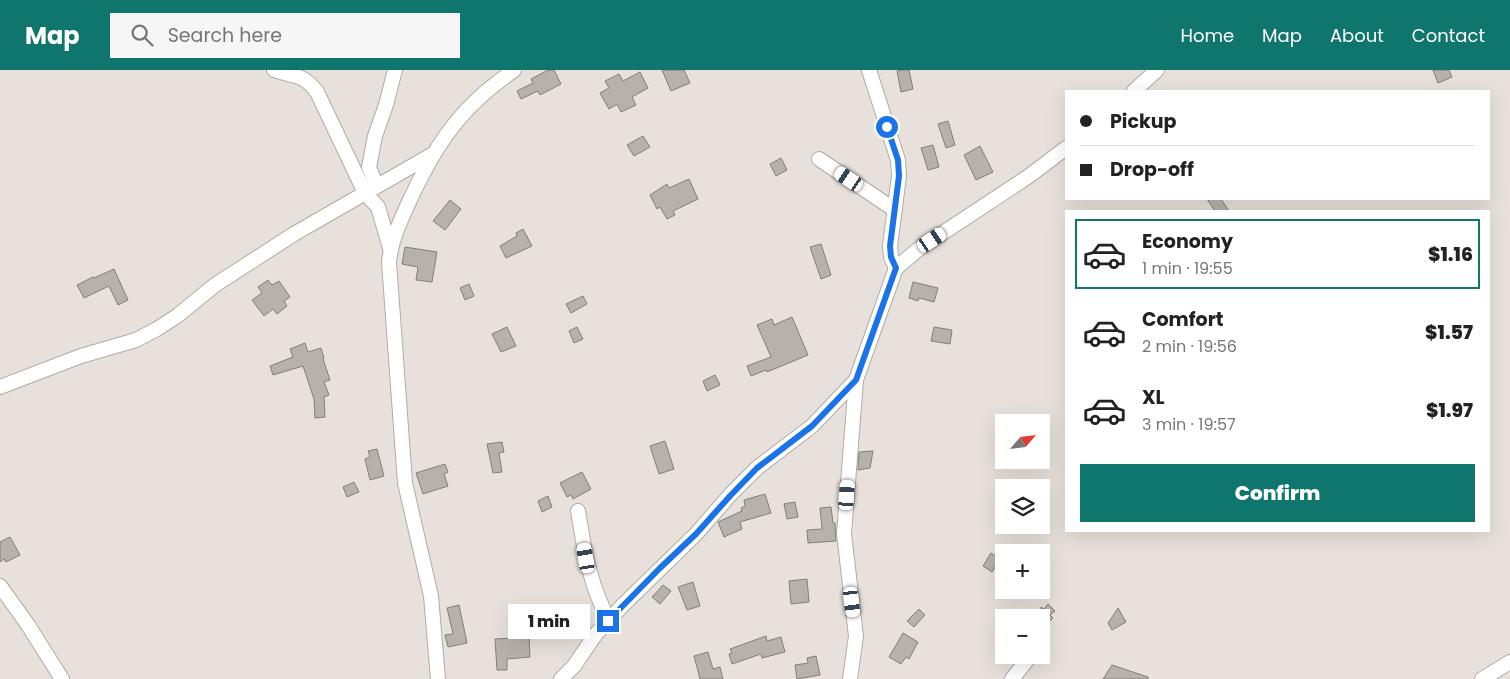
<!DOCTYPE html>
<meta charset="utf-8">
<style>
:root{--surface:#fff;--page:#f6f6f6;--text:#222;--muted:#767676;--line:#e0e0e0;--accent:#0f766e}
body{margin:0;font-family:Poppins,sans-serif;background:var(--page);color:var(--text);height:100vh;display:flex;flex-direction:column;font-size:19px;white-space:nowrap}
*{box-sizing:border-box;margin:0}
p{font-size:16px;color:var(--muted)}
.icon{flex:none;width:28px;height:28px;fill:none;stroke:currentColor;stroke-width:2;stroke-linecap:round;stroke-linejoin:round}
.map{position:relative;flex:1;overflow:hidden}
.side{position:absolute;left:1065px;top:140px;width:425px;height:322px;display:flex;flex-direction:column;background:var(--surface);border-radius:0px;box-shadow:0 5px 20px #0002}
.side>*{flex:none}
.hud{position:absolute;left:1065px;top:20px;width:425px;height:110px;border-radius:0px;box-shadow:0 5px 20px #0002;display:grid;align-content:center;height:110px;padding:0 15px;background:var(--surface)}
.needle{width:32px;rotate:62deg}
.controls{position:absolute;left:995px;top:344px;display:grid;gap:10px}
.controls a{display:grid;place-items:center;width:55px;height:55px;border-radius:0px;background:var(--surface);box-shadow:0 5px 20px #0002;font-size:25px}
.end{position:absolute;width:22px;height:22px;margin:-11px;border:6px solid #1a73e8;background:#fff;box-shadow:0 0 0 2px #fff}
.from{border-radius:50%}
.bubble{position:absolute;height:35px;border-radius:0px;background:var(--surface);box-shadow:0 5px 20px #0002;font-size:16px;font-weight:800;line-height:35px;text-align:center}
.car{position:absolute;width:15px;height:30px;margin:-15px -8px;border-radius:6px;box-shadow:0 0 4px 1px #0007;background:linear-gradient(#fff 24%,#345 0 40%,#fff 0 76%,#345 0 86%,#fff 0)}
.hud b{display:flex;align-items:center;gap:18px;height:48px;font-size:19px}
.hud b+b{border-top:1px solid var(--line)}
.hud i{width:12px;height:12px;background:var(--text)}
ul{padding:9px 0 0;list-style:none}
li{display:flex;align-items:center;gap:15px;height:70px;margin:0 10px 8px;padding:0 5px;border:2px solid transparent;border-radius:0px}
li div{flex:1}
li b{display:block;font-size:19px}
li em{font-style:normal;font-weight:800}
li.active{border-color:var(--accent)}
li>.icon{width:45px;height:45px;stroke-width:1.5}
.action{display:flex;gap:10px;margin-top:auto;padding:10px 15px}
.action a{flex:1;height:58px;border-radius:0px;background:var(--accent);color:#fff;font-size:20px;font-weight:800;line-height:58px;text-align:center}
header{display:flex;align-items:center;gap:30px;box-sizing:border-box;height:70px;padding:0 25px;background:var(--accent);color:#fff}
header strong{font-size:24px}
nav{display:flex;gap:28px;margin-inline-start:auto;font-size:18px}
.search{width:350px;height:45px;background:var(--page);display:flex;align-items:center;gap:12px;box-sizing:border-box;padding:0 18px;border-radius:0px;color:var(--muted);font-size:19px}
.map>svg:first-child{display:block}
.building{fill:#b7b1ab;stroke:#847e79}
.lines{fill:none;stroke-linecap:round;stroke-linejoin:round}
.minor-casing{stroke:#b2aba6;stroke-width:16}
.minor{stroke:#fff;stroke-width:14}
.route{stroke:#1a73e8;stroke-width:6}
</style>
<header>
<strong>Map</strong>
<div class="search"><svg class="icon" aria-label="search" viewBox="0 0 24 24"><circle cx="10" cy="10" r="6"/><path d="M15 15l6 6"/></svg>Search here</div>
<nav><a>Home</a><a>Map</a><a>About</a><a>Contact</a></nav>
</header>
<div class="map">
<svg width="1510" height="609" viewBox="0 0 1510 609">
<rect width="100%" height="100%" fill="#e8e1db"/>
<!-- building -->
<g class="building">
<polygon points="548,0 554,0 561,14 540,25 538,21 521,29 517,21 533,13 531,9"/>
<polygon points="662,0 684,0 690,13 671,21"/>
<polygon points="903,0 909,0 913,19 901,22 897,1"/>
<polygon points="1433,0 1449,0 1452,7 1438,13"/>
<polygon points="640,2 648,18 632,27 636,35 621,42 617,34 609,39 600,23 609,18 605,11 619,4 623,11"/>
<polygon points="948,51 955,75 946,78 938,54"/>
<polygon points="643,66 650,77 634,86 627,75"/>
<polygon points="933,75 939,97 928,100 921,78"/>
<polygon points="980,76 993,102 976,110 964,85"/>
<polygon points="781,88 787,100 776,106 770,94"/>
<polygon points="689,109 698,129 673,141 675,145 667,149 660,137 657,139 650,125 667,114 669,118"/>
<polygon points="1207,129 1221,129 1229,141 1215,141"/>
<polygon points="450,130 461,139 445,160 433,151"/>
<polygon points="523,159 532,176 506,188 500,176 517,166 516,163"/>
<polygon points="821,174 831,205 821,209 810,177"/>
<polygon points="405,177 437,182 432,212 416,210 418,197 402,194"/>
<polygon points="114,199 128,230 118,235 109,216 84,228 77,215 93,207 94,208"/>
<polygon points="268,210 272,215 279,211 290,227 284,231 287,236 277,244 273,239 264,246 252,230 262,223 258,217"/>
<polygon points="913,212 938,218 934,232 919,228 918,231 909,228"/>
<polygon points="469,214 474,226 465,230 460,218"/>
<polygon points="583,226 587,234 571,243 566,234"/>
<polygon points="792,247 808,285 767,302 766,300 751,306 747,296 771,287 757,255 772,249 774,255"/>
<polygon points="507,257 516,276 501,282 492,264"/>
<polygon points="577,257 583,269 574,273 569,261"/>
<polygon points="934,257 952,260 950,274 931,271"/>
<polygon points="305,273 308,282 321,278 324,288 323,289 330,310 324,312 329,325 324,327 325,347 315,348 314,329 303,296 273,305 270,296 293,287 290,279"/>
<polygon points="715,305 720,315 707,321 703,311"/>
<polygon points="665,371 674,399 659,404 650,376"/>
<polygon points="502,372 504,382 499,383 502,402 493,403 487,374"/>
<polygon points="377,379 384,406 370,410 365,389 370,387 368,381"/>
<polygon points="873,381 870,398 858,400 859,382"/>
<polygon points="445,394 448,402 444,404 448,416 423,424 416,403"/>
<polygon points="582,402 591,419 573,429 571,425 567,427 560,413"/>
<polygon points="354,412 359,422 347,427 343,417"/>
<polygon points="765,424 771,443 740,452 742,459 724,467 718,452 742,441 741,438 745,436 744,430"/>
<polygon points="548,426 552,437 542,442 538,431"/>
<polygon points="795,432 798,447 787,449 784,434"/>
<polygon points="831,437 833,453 835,453 836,471 808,473 807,460 822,459 820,438"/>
<polygon points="10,467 20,485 6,492 4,489 0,492 0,472"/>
<polygon points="991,483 1000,489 992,502 983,496"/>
<polygon points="807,509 809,532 791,534 789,511"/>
<polygon points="693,512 700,536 687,540 678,517"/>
<polygon points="663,515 671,521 660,534 652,527"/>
<polygon points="1048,534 1055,541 1050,545 1053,548 1041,560 1041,548 1035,548 1041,541 1041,537 1044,539"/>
<polygon points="459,535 467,573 448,577 445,565 453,564 447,538"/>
<polygon points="1118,538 1126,552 1112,560 1108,553"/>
<polygon points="919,539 925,545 914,557 907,551"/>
<polygon points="903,563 918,572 909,589 906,587 901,594 889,587"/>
<polygon points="766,566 767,571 781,567 785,582 762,588 761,584 732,594 729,584 732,583 730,579"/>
<polygon points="529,567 530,587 507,589 507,600 497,600 495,569"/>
<polygon points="708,582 713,599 720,597 723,609 700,609 694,586"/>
<polygon points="816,586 820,605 797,609 795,595 808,593 807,588"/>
<polygon points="1112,595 1148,607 1148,609 1103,609"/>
</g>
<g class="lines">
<!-- minor casing -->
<g class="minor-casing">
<g id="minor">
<path d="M274,0C293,7 303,3 317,22L365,123L378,137L390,178"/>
<polyline points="869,0 898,90 899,106 890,176 891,187 896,198"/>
<polyline points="1134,21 1157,0"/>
<polyline points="819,89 895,140"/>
<polyline points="376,115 369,97 375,66 386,35 395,0"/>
<polyline points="0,317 81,286 136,270 157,259 177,246 215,215 294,164 433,84"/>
<polyline points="578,441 586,488 595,519 608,551"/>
<polyline points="0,516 28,555 62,609"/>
<polyline points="1041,573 1042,572"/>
<path d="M438,609L431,526L405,413L389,192C391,171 399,154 408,134C426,95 446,58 478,29C489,18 502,9 514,0"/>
<polyline points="561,609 574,596 595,565 623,535 696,464 730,425 757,398 812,356 856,310"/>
<polyline points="850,609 856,566 844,464 856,310 896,198 920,178 1029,106 1066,78"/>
<polyline points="1012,609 1031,585"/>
<polyline points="1482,609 1510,592"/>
</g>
</g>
<!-- minor -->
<use href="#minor" class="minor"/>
</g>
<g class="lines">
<!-- route -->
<polyline class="route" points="608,551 660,498 696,464 730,426 757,398 812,356 856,310 896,198 891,187 890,176 899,106 898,90 887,57"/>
</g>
</svg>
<div class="controls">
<a><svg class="needle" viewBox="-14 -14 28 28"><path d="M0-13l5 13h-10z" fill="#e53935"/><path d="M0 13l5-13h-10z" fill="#767676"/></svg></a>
<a><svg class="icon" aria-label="layers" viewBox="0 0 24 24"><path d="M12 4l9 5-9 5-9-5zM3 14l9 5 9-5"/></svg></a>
<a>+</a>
<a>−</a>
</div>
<i class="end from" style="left:887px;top:57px"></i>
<i class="end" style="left:608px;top:551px"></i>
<div class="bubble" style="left:508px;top:534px;width:82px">1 min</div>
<i class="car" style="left:849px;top:109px;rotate:304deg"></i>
<i class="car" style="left:932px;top:170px;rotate:56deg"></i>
<i class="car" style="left:847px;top:425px;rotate:4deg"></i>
<i class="car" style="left:586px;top:488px;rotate:350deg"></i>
<i class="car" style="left:852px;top:532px;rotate:173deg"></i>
<div class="hud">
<b><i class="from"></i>Pickup</b>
<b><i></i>Drop-off</b>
</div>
<section class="side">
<ul>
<li class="active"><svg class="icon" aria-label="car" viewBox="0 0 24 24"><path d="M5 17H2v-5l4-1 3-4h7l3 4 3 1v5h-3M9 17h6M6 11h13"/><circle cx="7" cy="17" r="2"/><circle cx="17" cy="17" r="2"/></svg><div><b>Economy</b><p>1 min · 19:55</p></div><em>$1.16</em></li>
<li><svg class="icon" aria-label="car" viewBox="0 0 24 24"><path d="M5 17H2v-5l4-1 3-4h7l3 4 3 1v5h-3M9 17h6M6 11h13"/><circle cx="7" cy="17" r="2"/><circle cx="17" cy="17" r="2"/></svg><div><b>Comfort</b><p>2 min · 19:56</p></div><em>$1.57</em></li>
<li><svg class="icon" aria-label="car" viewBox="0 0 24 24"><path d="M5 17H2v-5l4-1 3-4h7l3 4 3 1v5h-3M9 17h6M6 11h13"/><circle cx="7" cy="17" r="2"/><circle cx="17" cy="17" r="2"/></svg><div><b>XL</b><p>3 min · 19:57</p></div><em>$1.97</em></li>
</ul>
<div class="action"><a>Confirm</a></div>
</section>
</div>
